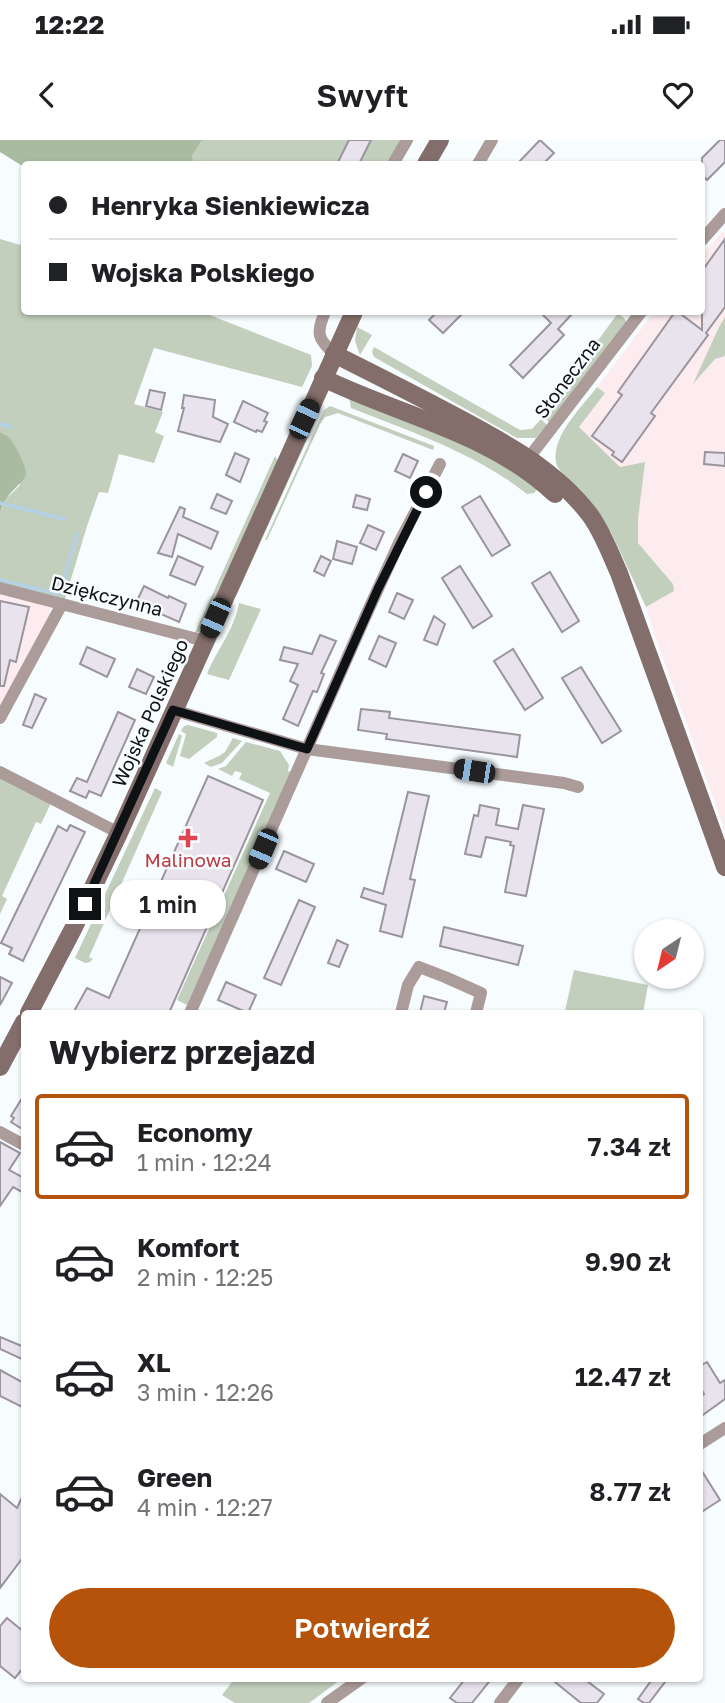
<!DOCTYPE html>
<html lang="pl">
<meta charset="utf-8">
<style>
:root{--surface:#fff;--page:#f2f2f2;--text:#202124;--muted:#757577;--line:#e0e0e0;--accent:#b45309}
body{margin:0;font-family:"Golos Text",sans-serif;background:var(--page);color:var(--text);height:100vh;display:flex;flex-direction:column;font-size:26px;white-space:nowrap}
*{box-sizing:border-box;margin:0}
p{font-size:23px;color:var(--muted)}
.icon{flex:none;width:38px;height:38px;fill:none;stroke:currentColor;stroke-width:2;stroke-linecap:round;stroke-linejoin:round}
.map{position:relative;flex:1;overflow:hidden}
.side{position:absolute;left:21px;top:870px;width:682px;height:672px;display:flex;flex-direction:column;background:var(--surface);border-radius:7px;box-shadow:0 2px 5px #0004}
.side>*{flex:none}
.top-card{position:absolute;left:21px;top:21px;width:684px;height:154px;border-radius:7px;box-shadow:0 2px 5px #0004;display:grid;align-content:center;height:154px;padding:0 28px;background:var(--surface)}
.needle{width:46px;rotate:215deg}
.buttons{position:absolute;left:634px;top:779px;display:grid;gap:14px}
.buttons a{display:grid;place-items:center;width:70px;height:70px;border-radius:50%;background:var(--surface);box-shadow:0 2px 5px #0004;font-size:35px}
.end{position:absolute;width:32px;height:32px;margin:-16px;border:9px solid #0f1215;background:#fff;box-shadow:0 0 0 4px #fff}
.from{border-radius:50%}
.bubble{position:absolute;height:49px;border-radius:24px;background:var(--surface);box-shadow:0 2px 5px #0004;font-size:23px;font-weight:600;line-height:49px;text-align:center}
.car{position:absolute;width:21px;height:42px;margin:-21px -10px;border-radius:9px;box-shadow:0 0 5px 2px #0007;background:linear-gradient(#222 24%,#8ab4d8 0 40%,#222 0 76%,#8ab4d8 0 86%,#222 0)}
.top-card b{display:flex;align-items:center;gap:24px;height:66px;font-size:26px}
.top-card b+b{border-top:2px solid var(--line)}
.top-card i{width:18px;height:18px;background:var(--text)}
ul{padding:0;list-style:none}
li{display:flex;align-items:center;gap:21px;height:105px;margin:0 14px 10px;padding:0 14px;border:4px solid transparent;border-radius:7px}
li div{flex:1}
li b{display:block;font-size:26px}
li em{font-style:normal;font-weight:600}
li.active{border-color:var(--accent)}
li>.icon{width:63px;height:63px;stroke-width:1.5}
h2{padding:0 28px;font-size:32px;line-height:84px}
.action{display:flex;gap:14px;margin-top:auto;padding:14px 28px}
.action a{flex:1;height:80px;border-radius:42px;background:var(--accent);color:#fff;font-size:28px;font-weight:600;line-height:80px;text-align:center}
.status{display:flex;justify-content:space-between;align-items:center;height:49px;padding:0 35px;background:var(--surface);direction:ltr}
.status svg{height:19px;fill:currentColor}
header{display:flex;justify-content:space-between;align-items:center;height:91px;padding:0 28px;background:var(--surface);font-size:32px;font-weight:600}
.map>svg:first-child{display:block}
.industrial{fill:#fdecef}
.green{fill:#c1cfbc}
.forest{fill:#a9bca1}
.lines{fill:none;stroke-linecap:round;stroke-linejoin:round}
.stream{stroke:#b4d1e6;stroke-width:3.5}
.building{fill:#e9e3ed;stroke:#9a949d;stroke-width:2}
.street{stroke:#ab9b99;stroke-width:12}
.secondary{stroke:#846e6b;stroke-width:18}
.route{stroke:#0f1215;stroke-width:9}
.health-dot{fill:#e0444e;stroke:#f7fcff;stroke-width:2.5}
.labels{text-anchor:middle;stroke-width:5;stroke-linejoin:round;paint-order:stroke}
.street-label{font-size:19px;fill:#0f1215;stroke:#f7fcff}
.health-label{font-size:19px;fill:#be3a42;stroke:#f7fcff}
</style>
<div class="status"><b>12:22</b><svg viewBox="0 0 49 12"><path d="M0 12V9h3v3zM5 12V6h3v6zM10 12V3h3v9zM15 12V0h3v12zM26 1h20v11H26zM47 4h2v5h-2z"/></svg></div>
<header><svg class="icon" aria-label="back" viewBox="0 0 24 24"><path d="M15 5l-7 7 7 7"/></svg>Swyft<svg class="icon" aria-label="heart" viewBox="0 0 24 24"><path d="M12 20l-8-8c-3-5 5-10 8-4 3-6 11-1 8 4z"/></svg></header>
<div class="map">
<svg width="725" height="1563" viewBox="0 0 725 1563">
<rect width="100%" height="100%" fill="#f7fcff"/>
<!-- industrial -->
<g class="industrial">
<polygon points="722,92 725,92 725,177 719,187 695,242 715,219 725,216 725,691 655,496 646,467 674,451 673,444 638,403 638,379 644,322 620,327 579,287 605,253 597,247 654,172 702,172 702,115"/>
<polygon points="0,455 50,466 50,477 0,570"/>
</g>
<!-- green -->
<g class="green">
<polygon points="202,0 403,0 388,24 194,24 192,16"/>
<polygon points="0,99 24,106 24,172 202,172 311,215 312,226 302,247 154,208 134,264 163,272 155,292 164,296 154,323 119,314 108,353 99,352 87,386 65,459 0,443 0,373 7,358 20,345 5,294 0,292"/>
<polygon points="618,173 624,178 627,183 549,282 543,276"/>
<polygon points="725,177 725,216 715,219 693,244 719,187"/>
<polygon points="357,187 372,195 360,215 355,201"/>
<polygon points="374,207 520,290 532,289 541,279 547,285 536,298 517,298 374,217 372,212"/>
<path d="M597,247L605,253L579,287L620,327L645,322L638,379V403L673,444L674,451L646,467L611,392C604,386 610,392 606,384C601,374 593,365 586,358C580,351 560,332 557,326C548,299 582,267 597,247Z"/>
<path d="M349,257L483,311L539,347L534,353L527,354C475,313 412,292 351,268Z"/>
<polygon points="330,266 434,306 433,310 338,273 325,277 320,284 267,400 265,400 324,270"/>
<polygon points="318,267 320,271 237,454 239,442"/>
<polygon points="275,316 278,321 202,488 200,492 195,493"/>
<path d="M239,463L261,469L229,540L207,534C216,511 235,489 239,463Z"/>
<polygon points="188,585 217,593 217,597 189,619 180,616 186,594 181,591 184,586"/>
<polygon points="179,594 182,596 173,627 166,623"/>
<polygon points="233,598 242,601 222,623 211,627 204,623 219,616 225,612"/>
<polygon points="246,602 280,611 289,625 288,631 291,632 187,865 177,860 270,653 239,639 242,633 235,631 232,636 218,629 226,626"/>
<polygon points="0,636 51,663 41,684 36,682 2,756 7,759 0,774"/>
<polygon points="155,648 162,652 89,817 93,819 90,822 85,823 75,818"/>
<polygon points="574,830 648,845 643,873 574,873 565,871"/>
<polygon points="235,1538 343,1538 309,1563 235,1563 222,1555"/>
</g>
<!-- forest -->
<g class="forest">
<polygon points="0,0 202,0 192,16 194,24 24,24 24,27 0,12"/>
<path d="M0,292C9,295 14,303 18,312C34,342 23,336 7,358C4,362 2,368 0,373Z"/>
</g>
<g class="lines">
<!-- stream -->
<g class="stream">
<polyline points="0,284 11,287"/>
<polyline points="0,363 64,379"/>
<polyline points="0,440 58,454 61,452 77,393"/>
</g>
</g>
<!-- building -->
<g class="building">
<polygon points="349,0 371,0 359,24 337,24"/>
<polygon points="540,0 554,13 543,24 517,24"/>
<polygon points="720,0 725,0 725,22 707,40 702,35 702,18"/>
<polygon points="725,99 725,167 706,193 708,195 651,273 655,276 622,322 612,315 614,312 592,296 622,255 618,252 675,172 678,172 702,190 702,131"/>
<polygon points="437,172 464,172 443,193 429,180"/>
<polygon points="540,172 574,172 558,189 564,195 523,238 510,225 551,183"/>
<polygon points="150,250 165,253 161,270 146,266"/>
<polygon points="184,255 215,260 213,277 228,284 220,302 178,291 184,268 182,268"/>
<polygon points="243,261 268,273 264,281 267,282 262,292 257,290 256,292 234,282"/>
<polygon points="705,312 725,313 725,326 704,324"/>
<polygon points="235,313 249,319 240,342 226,335"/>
<polygon points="403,314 418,321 410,338 395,331"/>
<polygon points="217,354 232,361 226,374 211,368"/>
<polygon points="356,355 370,359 367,370 353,367"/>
<polygon points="480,356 510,405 492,416 462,367"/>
<polygon points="180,367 185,369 183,377 218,392 211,409 178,394 172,417 158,413"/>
<polygon points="368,385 384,392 376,410 360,403"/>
<polygon points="337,401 357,407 352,424 333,419"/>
<polygon points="178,416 203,427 195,445 170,435"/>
<polygon points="321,416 331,421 324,436 314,431"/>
<polygon points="460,426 492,476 473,488 442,438"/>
<polygon points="550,432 579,481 562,492 532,443"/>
<polygon points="144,446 168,458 169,456 186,464 179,482 136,463"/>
<polygon points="397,453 413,460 404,479 389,472"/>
<polygon points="0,461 29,467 16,522 10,520 4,546 0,546"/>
<polygon points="434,476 445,484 437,505 424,500"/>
<polygon points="320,495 336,501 321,533 324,534 317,552 313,551 298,586 283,579 298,545 290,541 298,524 280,520 284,507 312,514"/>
<polygon points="379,496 396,503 386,527 369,519"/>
<polygon points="87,507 115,519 107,537 80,524"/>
<polygon points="513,509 543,558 525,570 494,521"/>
<polygon points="581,527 621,591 602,603 562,538"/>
<polygon points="137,529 154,537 146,554 129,547"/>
<polygon points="35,554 46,559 32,588 23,585"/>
<polygon points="361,569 390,572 389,578 520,595 517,617 386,599 387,594 358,590"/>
<polygon points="118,572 135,580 101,656 89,651 86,658 70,651 77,638 87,642"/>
<polygon points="208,636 263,660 169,873 73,873 87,848 109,858"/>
<polygon points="408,652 429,656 410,739 415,740 402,797 380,791 386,765 361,757 364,748 383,754"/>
<polygon points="480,665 499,669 496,685 518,689 523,665 544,669 526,756 505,752 514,706 510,705 511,702 486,697 481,717 465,714 474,675 478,676"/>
<polygon points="70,685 85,692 23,821 9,814 12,808 1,803 58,686 67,691"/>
<polygon points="284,711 314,724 306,742 276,729"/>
<polygon points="299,760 315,767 281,845 264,838"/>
<polygon points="444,787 523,806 518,825 440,806"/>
<polygon points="337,800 348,805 339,827 328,823"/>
<polygon points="0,837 12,843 0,865"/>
<polygon points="226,842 256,855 248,873 218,860"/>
<polygon points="424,856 447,862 444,873 420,873"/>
<polygon points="24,955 24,990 11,982 14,978 11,976"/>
<polygon points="0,1002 20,1013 9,1030 24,1038 24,1053 13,1047 0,1066"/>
<polygon points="0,1197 24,1207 24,1220 0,1209"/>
<polygon points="707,1222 720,1243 725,1240 725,1259 700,1277 700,1257 704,1254 700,1247 700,1226"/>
<polygon points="0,1230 24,1243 24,1268 0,1256"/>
<polygon points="700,1328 720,1360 700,1373"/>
<polygon points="24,1353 24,1416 0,1448 0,1354 17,1368"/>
<polygon points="7,1478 24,1492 24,1527 15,1538 0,1526 0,1486"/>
<polygon points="466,1538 492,1538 472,1563 457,1563 450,1558"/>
<polygon points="550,1538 583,1538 604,1554 597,1563 581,1563"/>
<polygon points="653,1538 668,1538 649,1563 644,1563 638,1559"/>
</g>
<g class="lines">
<!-- street -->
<g class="street">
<polyline points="393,24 407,0"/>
<polyline points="478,24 492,0"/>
<polyline points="702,100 725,74"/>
<path d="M325,172C316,193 317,198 334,214"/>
<polyline points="524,324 641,172"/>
<polyline points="0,448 205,501"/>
<polyline points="173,570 307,609 564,643 578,647"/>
<polyline points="0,578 62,464"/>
<polyline points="0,632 119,693"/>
<polyline points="190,873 367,473 399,403 440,324"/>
<polyline points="401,873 408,845 419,827 445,837 481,853 476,873"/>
<polyline points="0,992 24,1005"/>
<polyline points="700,1304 725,1288"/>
<polyline points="327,1563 362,1538"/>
<polyline points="500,1563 519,1538"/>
</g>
<!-- secondary -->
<g class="secondary">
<polyline points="426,24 440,0"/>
<path d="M334,214C374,234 414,254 453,275C504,302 555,329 590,375C603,393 610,413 619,433L725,727"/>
<path d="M323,238C401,276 491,293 555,354"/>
<polyline points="29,873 73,789 119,693 354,172"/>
<polyline points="0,927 24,882"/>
</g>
</g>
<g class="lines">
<!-- route -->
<polyline class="route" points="85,764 173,570 307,609 378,449 426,352"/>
</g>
<!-- markers -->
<path class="health-dot" d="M184.5 687.5h7v7h7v7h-7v7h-7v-7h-7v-7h7z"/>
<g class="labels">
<!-- street labels -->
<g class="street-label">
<text transform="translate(567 238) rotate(-53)" y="7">Słoneczna</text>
<text transform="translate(107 456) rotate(14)" y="7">Dziękczynna</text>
<text transform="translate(150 573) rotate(-66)" y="7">Wojska Polskiego</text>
</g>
<!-- health labels -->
<g class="health-label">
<text x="188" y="727">Malinowa</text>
</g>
</g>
</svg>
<div class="buttons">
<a><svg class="needle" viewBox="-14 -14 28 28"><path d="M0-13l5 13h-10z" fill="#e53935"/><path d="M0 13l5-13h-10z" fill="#757577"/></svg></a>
</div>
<i class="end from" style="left:426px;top:352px"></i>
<i class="end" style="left:85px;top:764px"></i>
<div class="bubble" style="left:110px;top:740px;width:116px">1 min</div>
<i class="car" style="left:304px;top:279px;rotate:25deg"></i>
<i class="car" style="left:215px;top:478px;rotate:204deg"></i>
<i class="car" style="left:474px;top:631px;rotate:279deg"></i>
<i class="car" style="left:263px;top:709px;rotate:203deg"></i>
<div class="top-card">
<b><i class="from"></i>Henryka Sienkiewicza</b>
<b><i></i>Wojska Polskiego</b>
</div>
<section class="side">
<h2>Wybierz przejazd</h2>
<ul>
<li class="active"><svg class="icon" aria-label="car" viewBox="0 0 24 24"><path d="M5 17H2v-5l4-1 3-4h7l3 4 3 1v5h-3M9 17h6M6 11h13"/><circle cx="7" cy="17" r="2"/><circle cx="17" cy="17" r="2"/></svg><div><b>Economy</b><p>1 min · 12:24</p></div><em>7.34 zł</em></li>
<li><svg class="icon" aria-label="car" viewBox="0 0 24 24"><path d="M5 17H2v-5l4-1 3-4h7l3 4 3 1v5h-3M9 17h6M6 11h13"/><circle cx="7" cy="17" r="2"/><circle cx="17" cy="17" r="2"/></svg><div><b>Komfort</b><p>2 min · 12:25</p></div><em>9.90 zł</em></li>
<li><svg class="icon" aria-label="car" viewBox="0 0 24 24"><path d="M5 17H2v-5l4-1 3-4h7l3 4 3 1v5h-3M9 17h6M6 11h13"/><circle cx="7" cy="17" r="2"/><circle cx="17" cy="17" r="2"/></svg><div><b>XL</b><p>3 min · 12:26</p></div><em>12.47 zł</em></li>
<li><svg class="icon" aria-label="car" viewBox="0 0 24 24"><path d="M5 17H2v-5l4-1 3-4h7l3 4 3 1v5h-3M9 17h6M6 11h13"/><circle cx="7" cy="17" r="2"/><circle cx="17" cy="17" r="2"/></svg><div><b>Green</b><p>4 min · 12:27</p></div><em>8.77 zł</em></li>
</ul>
<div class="action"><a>Potwierdź</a></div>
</section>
</div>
